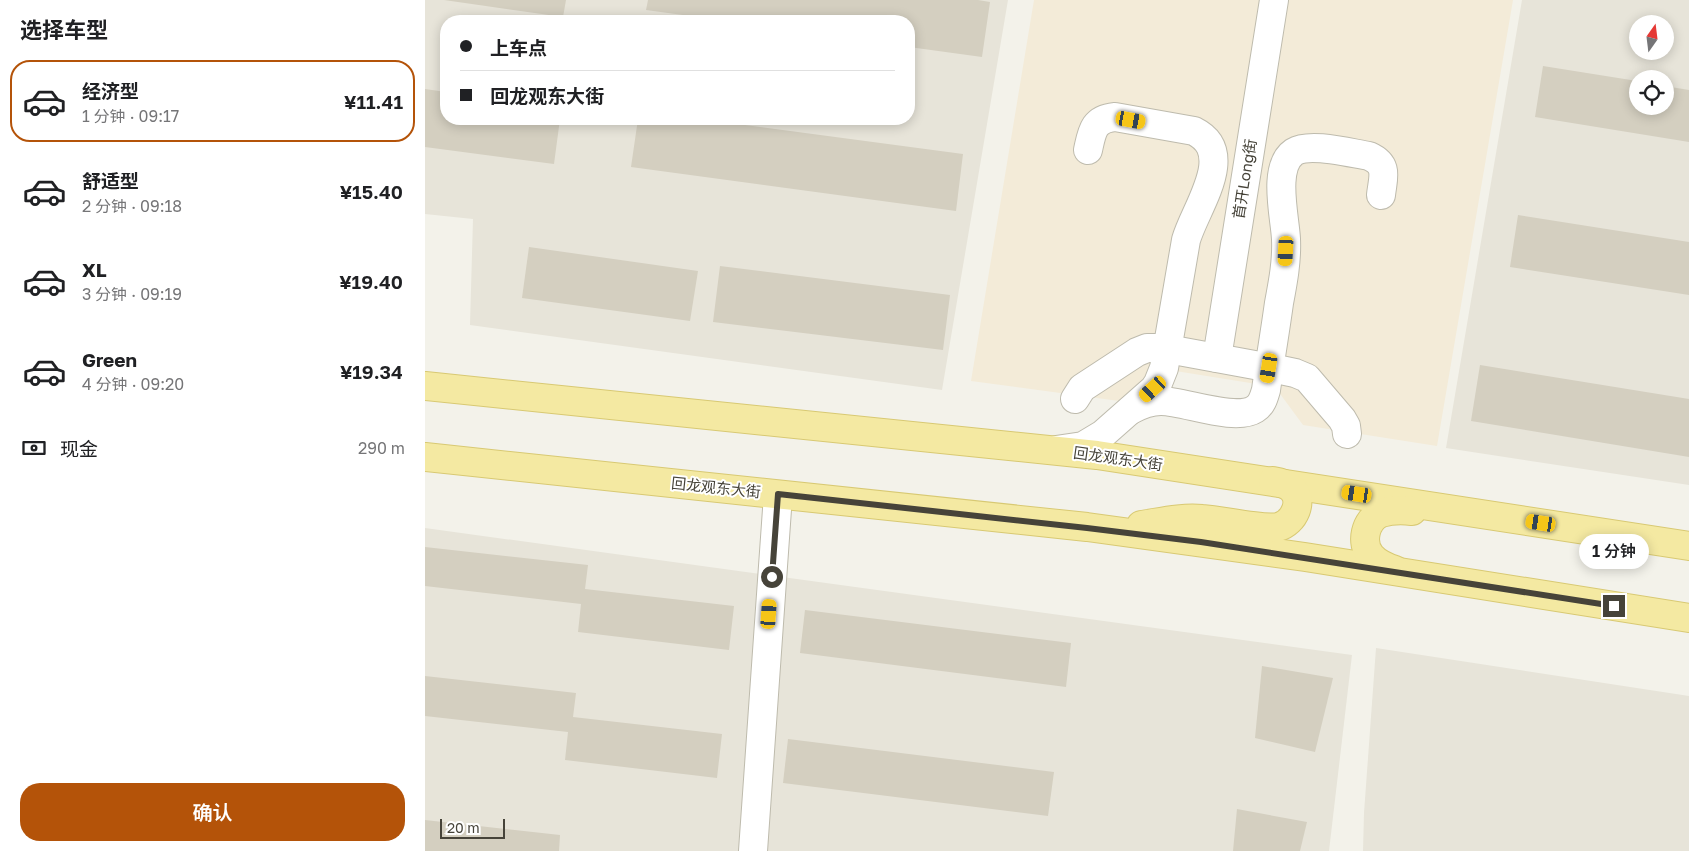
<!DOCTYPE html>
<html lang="zh">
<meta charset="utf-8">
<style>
:root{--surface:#fff;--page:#f2f2f2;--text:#202124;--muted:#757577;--line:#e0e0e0;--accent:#b45309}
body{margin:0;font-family:"Golos Text","Noto Sans SC",sans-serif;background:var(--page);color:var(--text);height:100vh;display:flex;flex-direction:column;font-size:19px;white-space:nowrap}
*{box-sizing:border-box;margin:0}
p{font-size:16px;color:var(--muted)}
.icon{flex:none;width:28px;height:28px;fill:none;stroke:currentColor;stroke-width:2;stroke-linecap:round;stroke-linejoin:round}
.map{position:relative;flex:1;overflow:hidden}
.details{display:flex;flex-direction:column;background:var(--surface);width:425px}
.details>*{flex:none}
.top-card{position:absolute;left:15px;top:15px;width:475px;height:110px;border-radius:20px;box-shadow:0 2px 12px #0003;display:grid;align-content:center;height:110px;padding:0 20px;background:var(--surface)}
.needle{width:32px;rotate:14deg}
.buttons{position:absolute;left:1204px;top:15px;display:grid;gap:10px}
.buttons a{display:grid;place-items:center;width:45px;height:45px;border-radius:50%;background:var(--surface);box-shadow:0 2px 12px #0003;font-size:25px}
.scale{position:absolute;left:15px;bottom:12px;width:65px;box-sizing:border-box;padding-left:5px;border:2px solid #464339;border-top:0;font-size:14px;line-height:18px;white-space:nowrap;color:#464339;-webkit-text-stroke:4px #fff;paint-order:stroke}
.end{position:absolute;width:22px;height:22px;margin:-11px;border:6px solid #464339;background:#fff;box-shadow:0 0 0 2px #fff}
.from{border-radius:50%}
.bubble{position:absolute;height:35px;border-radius:18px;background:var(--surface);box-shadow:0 2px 12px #0003;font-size:16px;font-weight:600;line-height:35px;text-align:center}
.car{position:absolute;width:15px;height:30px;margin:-15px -8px;border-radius:6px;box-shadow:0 0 4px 1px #0007;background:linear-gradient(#f5c518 24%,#345 0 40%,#f5c518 0 76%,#345 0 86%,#f5c518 0)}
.top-card b{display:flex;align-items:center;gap:18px;height:48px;font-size:19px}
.top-card b+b{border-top:1px solid var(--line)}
.top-card i{width:12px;height:12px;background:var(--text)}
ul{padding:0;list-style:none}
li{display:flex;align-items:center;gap:15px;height:82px;margin:0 10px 8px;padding:0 10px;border:2px solid transparent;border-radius:20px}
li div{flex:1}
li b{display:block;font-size:19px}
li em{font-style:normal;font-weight:600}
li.current{border-color:var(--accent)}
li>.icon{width:45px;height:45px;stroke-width:1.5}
h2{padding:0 20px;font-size:22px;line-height:60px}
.pay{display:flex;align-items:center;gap:12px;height:55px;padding:0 20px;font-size:19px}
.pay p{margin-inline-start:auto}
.primary-button{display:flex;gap:10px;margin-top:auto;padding:10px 20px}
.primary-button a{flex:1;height:58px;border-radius:20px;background:var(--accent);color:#fff;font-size:20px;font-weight:600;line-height:58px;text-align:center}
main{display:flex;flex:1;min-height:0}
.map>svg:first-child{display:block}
.residential{fill:#e7e4d9;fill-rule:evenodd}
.commercial{fill:#f3ebd8}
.building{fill:#d4cfc0}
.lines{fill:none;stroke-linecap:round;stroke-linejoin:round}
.minor-casing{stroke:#bebbad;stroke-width:30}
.major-casing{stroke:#d8c973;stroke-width:30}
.minor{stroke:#fff;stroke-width:28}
.major{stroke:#f4e9a2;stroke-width:28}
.route{stroke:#464339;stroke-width:6}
.labels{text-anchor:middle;stroke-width:4;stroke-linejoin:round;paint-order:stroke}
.street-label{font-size:15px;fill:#464339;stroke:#fff}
</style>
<main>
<section class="details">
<h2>选择车型</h2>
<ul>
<li class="current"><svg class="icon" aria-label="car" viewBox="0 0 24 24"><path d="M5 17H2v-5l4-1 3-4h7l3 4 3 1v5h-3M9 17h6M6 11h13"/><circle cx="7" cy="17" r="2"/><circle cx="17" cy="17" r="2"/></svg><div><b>经济型</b><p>1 分钟 · 09:17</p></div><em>¥11.41</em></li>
<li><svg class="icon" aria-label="car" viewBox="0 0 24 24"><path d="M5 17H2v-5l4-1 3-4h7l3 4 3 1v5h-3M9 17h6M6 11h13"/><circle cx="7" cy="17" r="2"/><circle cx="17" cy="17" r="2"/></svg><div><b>舒适型</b><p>2 分钟 · 09:18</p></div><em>¥15.40</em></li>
<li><svg class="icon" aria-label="car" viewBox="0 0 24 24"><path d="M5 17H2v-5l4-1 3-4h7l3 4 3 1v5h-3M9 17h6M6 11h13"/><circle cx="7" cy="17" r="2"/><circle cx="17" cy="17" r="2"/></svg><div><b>XL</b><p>3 分钟 · 09:19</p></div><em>¥19.40</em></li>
<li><svg class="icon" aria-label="car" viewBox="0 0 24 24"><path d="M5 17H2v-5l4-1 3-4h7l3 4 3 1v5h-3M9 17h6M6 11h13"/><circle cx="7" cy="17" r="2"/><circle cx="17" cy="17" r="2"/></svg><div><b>Green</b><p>4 分钟 · 09:20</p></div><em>¥19.34</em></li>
</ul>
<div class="pay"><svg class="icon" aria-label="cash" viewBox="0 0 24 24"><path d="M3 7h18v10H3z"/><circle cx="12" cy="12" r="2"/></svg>现金<p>290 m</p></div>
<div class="primary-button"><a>确认</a></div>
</section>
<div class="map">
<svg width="1264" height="851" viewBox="0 0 1264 851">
<rect width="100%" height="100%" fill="#f3f2ea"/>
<!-- residential -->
<g class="residential">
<path d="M0,0H583L517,390L45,325L48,219L0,214ZM21,21H484V119H21Z"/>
<path d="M1097,0H1264V485L1021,448ZM1212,24H1240V51H1212ZM1212,79H1240V106H1212Z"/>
<polygon points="0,528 927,655 904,851 0,851"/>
<polygon points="951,648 1264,696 1264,851 938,851 939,813"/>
</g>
<!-- commercial -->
<polygon class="commercial" points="609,0 1088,0 1012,446 878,425 850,387 732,368 694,401 546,381"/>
<!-- building -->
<g class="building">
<polygon points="19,0 141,0 138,17"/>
<polygon points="223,0 553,0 565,2 557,57 484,47 484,21 302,21 221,10"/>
<polygon points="1118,66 1212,81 1212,106 1240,106 1240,86 1264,90 1264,142 1110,117"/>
<polygon points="0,89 21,92 21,119 135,119 129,164 0,147"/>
<polygon points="213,119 275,119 538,154 531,211 206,167"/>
<polygon points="1093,215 1264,242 1264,295 1085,267"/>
<polygon points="104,247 273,271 265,321 97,298"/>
<polygon points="295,266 525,295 518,350 288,322"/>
<polygon points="1055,365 1264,399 1264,457 1046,421"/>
<polygon points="0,547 163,565 160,589 309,606 304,650 153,632 156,604 0,586"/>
<polygon points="380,610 646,643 641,687 375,653"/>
<polygon points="837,666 908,678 890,752 830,738"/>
<polygon points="0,676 151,693 148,717 297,734 292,778 140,760 143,732 0,716"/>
<polygon points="363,739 629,772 623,816 358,783"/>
<polygon points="812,809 882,822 875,851 808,851"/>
<polygon points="0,820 135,835 134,851 0,851"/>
</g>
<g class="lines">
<!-- minor casing -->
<g class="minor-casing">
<g id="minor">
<polyline points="748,350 835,366"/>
<polyline points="792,358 849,0"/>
<polyline points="851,369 870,373 882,378 917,419 921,426 922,434"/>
<polyline points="650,399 657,388 712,352 722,348 734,348"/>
<path d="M706,410C715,405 726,401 736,401C759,401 810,422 830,409C837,405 839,397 841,390C845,361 850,332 854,303C858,282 862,261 861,239C860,217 847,167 869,152C885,142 925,153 944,156C964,165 958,177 956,195"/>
<path d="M631,450L658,446L678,434L729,389L733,383L739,368L761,240C770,208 813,153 769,131L690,117C668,119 667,132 663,150"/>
<polyline points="328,851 353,495"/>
</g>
</g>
<!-- major casing -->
<g class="major-casing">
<g id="major">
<polyline points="0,386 672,455 1264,546"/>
<polyline points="0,457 662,527 880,557 1264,618"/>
<path d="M716,525C736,522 757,517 777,519C797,520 835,530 853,527C869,523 880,500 866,488C861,484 854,482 848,481"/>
<path d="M970,570C961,567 952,563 946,556C935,543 940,520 956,513C966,510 978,510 987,511"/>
</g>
</g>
<!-- minor -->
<use href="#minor" class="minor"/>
<!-- major -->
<use href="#major" class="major"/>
</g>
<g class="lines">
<!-- route -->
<polyline class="route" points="347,577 353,494 662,528 776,542 1189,606"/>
</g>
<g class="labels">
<!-- street labels -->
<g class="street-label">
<text transform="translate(820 179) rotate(-81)" y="5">首开Long街</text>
<text transform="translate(693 459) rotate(8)" y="5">回龙观东大街</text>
<text transform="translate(291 488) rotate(6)" y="5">回龙观东大街</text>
</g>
</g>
</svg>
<div class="buttons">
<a><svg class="needle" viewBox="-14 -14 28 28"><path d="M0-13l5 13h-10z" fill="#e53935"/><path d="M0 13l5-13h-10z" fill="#757577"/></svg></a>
<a><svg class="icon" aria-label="locate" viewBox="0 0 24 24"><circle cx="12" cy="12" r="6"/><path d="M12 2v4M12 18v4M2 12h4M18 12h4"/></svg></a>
</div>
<div class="scale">20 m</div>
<i class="end from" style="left:347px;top:577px"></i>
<i class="end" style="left:1189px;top:606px"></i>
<div class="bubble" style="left:1154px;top:534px;width:70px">1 分钟</div>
<i class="car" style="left:706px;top:120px;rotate:100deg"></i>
<i class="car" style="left:861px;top:251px;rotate:183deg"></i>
<i class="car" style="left:844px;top:368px;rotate:189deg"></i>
<i class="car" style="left:728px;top:389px;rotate:228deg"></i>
<i class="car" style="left:932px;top:494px;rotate:279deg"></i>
<i class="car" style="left:1116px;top:523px;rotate:279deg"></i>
<i class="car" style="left:344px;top:614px;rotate:4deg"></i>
<div class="top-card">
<b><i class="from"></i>上车点</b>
<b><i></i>回龙观东大街</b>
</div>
</div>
</main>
